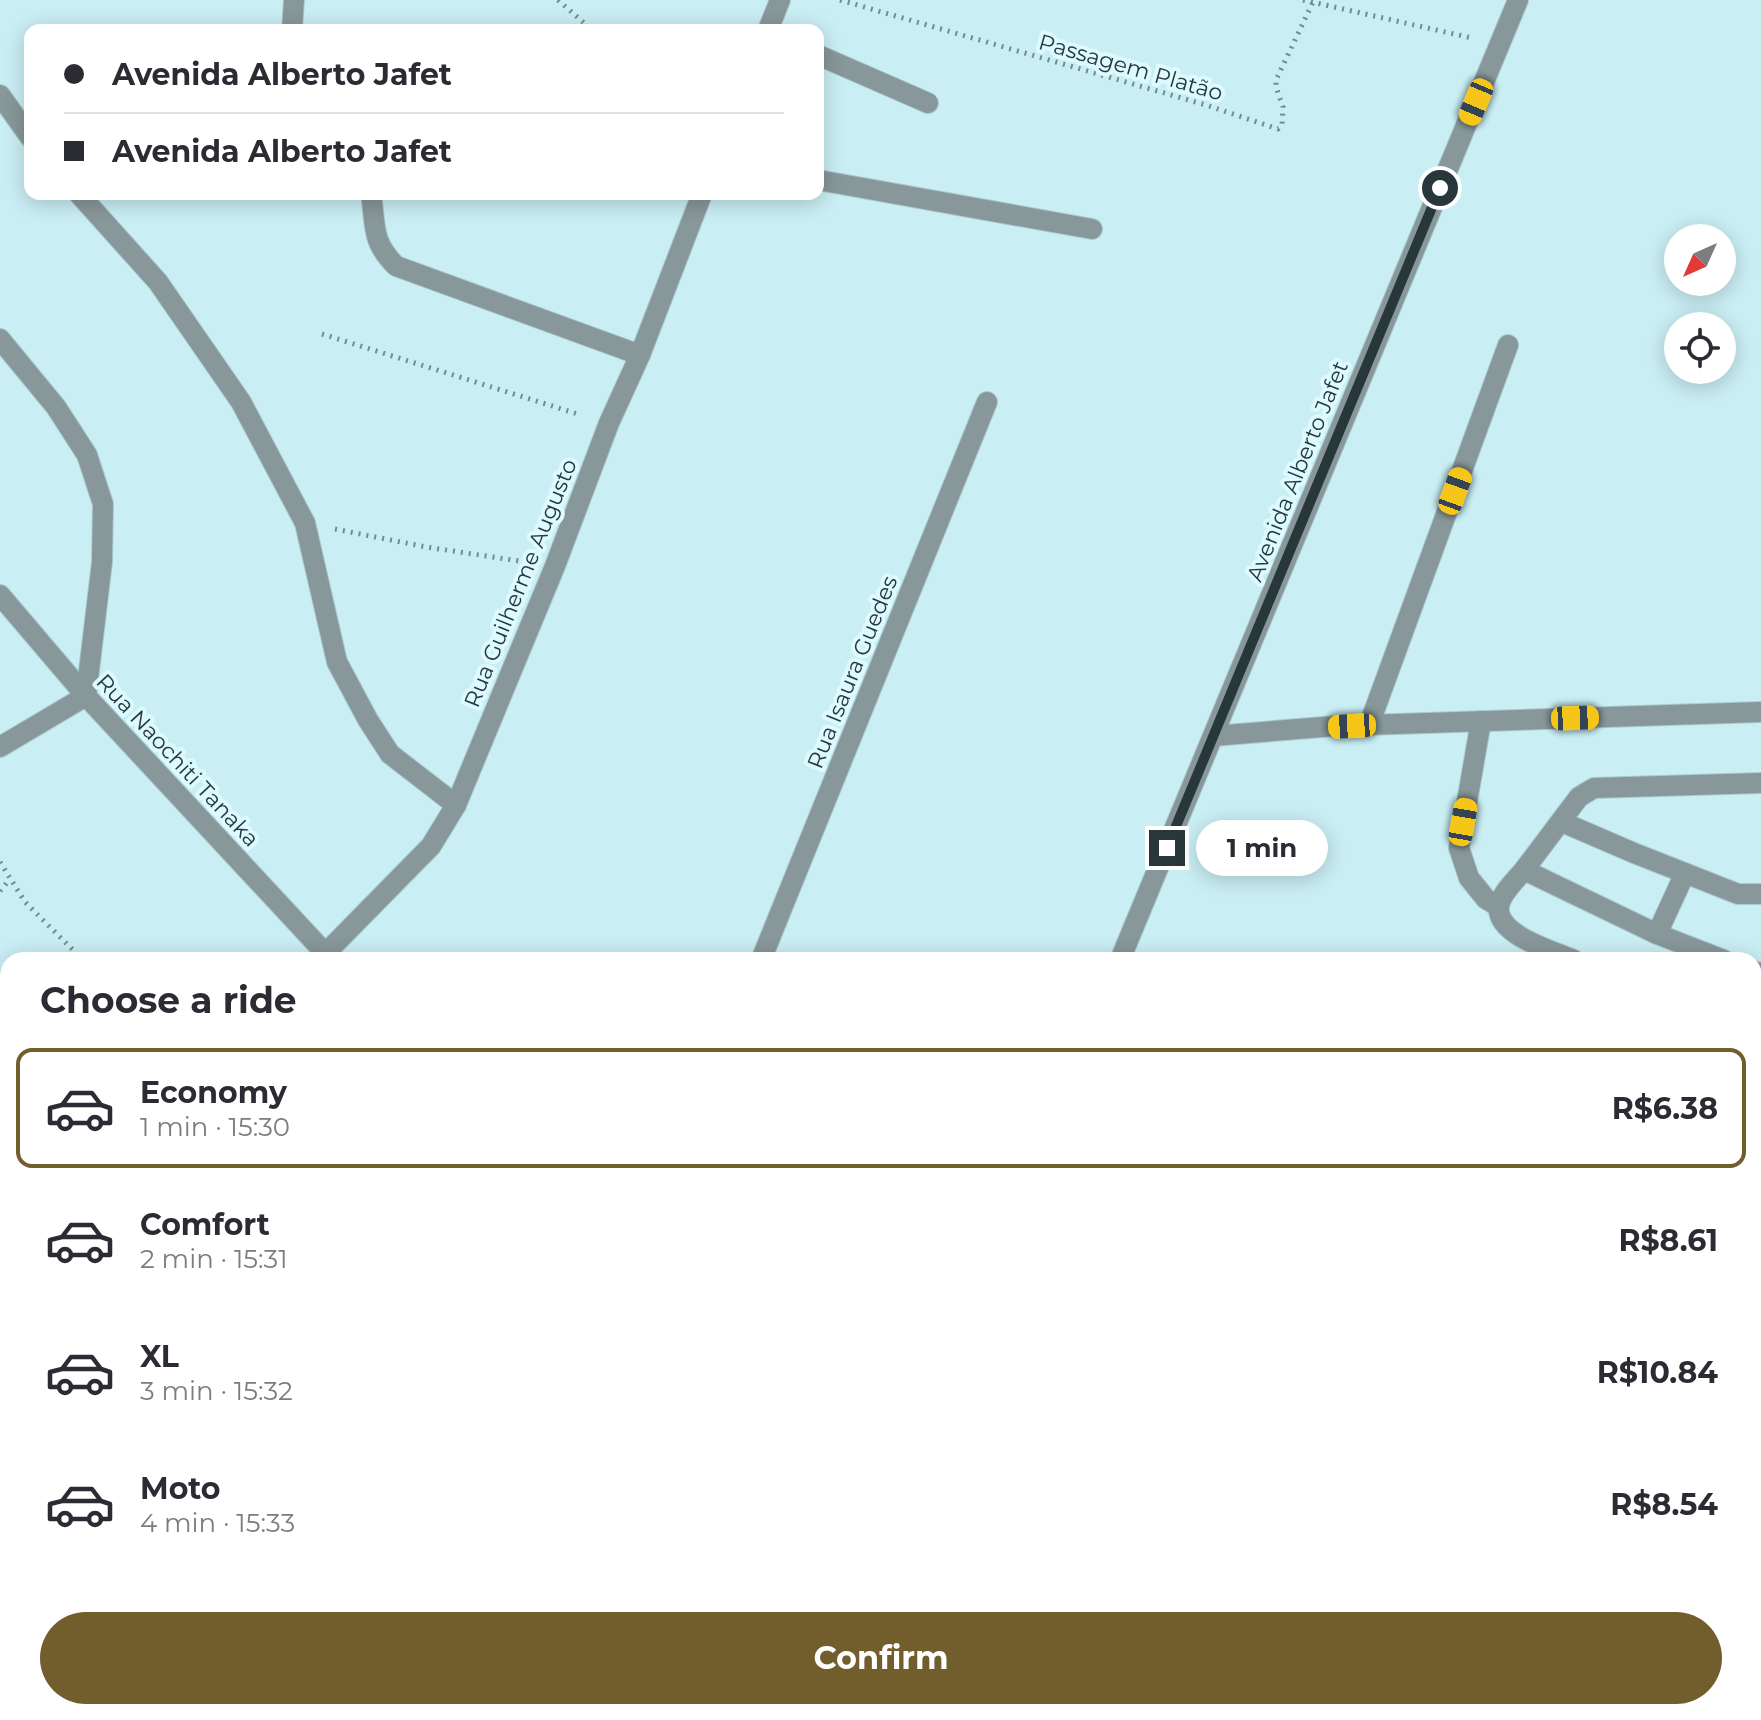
<!DOCTYPE html>
<meta charset="utf-8">
<style>
:root{--surface:#fff;--page:#f2f2f3;--text:#2b2b33;--muted:#7c7c81;--line:#e1e1e2;--accent:#725d2c}
body{margin:0;font-family:Montserrat,sans-serif;background:var(--page);color:var(--text);height:100vh;display:flex;flex-direction:column;font-size:30px;white-space:nowrap}
*{box-sizing:border-box;margin:0}
p{font-size:26px;color:var(--muted)}
.icon{flex:none;width:44px;height:44px;fill:none;stroke:currentColor;stroke-width:2;stroke-linecap:round;stroke-linejoin:round}
.map{position:relative;flex:1;overflow:hidden}
.panel{position:absolute;left:0px;top:952px;width:1762px;height:768px;display:flex;flex-direction:column;background:var(--surface);border-radius:24px 24px 0 0;box-shadow:0 4px 20px #0003}
.panel>*{flex:none}
.top-card{position:absolute;left:24px;top:24px;width:800px;height:176px;border-radius:16px;box-shadow:0 4px 20px #0003;display:grid;align-content:center;height:176px;padding:0 40px;background:var(--surface)}
.needle{width:52px;rotate:225deg}
.tools{position:absolute;left:1664px;top:224px;display:grid;gap:16px}
.tools a{display:grid;place-items:center;width:72px;height:72px;border-radius:50%;background:var(--surface);box-shadow:0 4px 20px #0003;font-size:40px}
.end{position:absolute;width:36px;height:36px;margin:-18px;border:10px solid #283739;background:#fff;box-shadow:0 0 0 4px #fff}
.from{border-radius:50%}
.bubble{position:absolute;height:56px;border-radius:28px;background:var(--surface);box-shadow:0 4px 20px #0003;font-size:26px;font-weight:700;line-height:56px;text-align:center}
.car{position:absolute;width:24px;height:48px;margin:-24px -12px;border-radius:10px;box-shadow:0 0 6px 2px #0007;background:linear-gradient(#f5c518 24%,#345 0 40%,#f5c518 0 76%,#345 0 86%,#f5c518 0)}
.top-card b{display:flex;align-items:center;gap:28px;height:76px;font-size:30px}
.top-card b+b{border-top:2px solid var(--line)}
.top-card i{width:20px;height:20px;background:var(--text)}
ul{padding:0;list-style:none}
li{display:flex;align-items:center;gap:24px;height:120px;margin:0 16px 12px;padding:0 24px;border:4px solid transparent;border-radius:16px}
li div{flex:1}
li b{display:block;font-size:30px}
li em{font-style:normal;font-weight:700}
li.current{border-color:var(--accent)}
li>.icon{width:72px;height:72px;stroke-width:1.5}
h2{padding:0 40px;font-size:36px;line-height:96px}
.action{display:flex;gap:16px;margin-top:auto;padding:16px 40px}
.action a{flex:1;height:92px;border-radius:48px;background:var(--accent);color:#fff;font-size:32px;font-weight:700;line-height:92px;text-align:center}
.map>svg:first-child{display:block}
.built{fill:#b5e3ea}
.forest{fill:#baad91}
.lines{fill:none;stroke-linecap:round;stroke-linejoin:round}
.minor-casing{stroke:#a9c9cf;stroke-width:22}
.path{stroke:#738c90;stroke-width:5;stroke-dasharray:2 6;stroke-linecap:butt}
.minor{stroke:#889799;stroke-width:20}
.route{stroke:#283739;stroke-width:10}
.labels{text-anchor:middle;stroke-width:8;stroke-linejoin:round;paint-order:stroke}
.street-label{font-size:22px;fill:#283739;stroke:#dcfaff}
</style>
<div class="map">
<svg width="1761" height="1720" viewBox="0 0 1761 1720">
<rect width="100%" height="100%" fill="#c9eef4"/>
<!-- built -->
<polygon class="built" points="782,1712 886,1712 910,1720 777,1720"/>
<!-- forest -->
<polygon class="forest" points="1754,1218 1761,1218 1761,1720 1137,1720 1110,1712 1754,1712"/>
<g class="lines">
<!-- minor casing -->
<g class="minor-casing">
<g id="minor">
<polyline points="292,30 294,0"/>
<polyline points="768,30 780,0"/>
<polyline points="818,55 928,103"/>
<polyline points="0,95 30,137"/>
<polyline points="818,180 1092,229"/>
<polyline points="79,194 158,282 241,402 305,523 337,662 368,720 390,754 456,805"/>
<path d="M371,194C376,227 371,241 396,266L640,355"/>
<polyline points="0,339 56,407 87,455 103,504 102,562 86,696 0,747"/>
<polyline points="0,595 86,696 325,953"/>
<polyline points="1481,721 1459,848 1469,878 1486,899 1499,907"/>
<polyline points="1369,725 1508,345"/>
<polyline points="1213,736 1335,726 1761,712"/>
<polyline points="1562,822 1634,853 1738,894 1761,894"/>
<polyline points="1524,870 1579,797 1594,788 1761,783"/>
<polyline points="1657,934 1685,873"/>
<polyline points="319,960 431,846 456,805 555,566 609,423 640,355 702,194"/>
<polyline points="761,960 987,402"/>
<polyline points="1120,960 1518,0"/>
<path d="M1574,960C1553,951 1496,935 1499,907C1500,894 1516,880 1524,870L1657,934L1724,960"/>
<polyline points="1754,971 1761,974"/>
<polyline points="1754,1039 1761,1042"/>
<polyline points="0,1108 8,1116"/>
<polyline points="0,1653 8,1644"/>
<polyline points="987,1712 1010,1720"/>
<polyline points="27,1720 30,1712"/>
<polyline points="278,1720 280,1712"/>
<polyline points="715,1720 720,1712"/>
</g>
</g>
<!-- path -->
<g class="path">
<polyline points="558,0 592,30"/>
<polyline points="840,0 1206,105 1278,129 1282,126 1283,107 1276,87 1276,80 1313,2"/>
<polyline points="1303,0 1472,38"/>
<polyline points="322,334 581,415"/>
<polyline points="335,529 426,547 526,562"/>
<polyline points="0,862 25,902 83,960"/>
<polyline points="0,891 10,879"/>
<polyline points="0,1312 8,1318"/>
</g>
<!-- minor -->
<use href="#minor" class="minor"/>
</g>
<g class="lines">
<!-- route -->
<polyline class="route" points="1167,848 1440,188"/>
</g>
<g class="labels">
<!-- street labels -->
<g class="street-label">
<text transform="translate(1131 67) rotate(16)" y="8">Passagem Platão</text>
<text transform="translate(1297 471) rotate(-68)" y="8">Avenida Alberto Jafet</text>
<text transform="translate(520 583) rotate(-68)" y="8">Rua Guilherme Augusto</text>
<text transform="translate(852 672) rotate(-68)" y="8">Rua Isaura Guedes</text>
<text transform="translate(178 760) rotate(47)" y="8">Rua Naochiti Tanaka</text>
</g>
</g>
</svg>
<div class="tools">
<a><svg class="needle" viewBox="-14 -14 28 28"><path d="M0-13l5 13h-10z" fill="#e53935"/><path d="M0 13l5-13h-10z" fill="#7c7c81"/></svg></a>
<a><svg class="icon" aria-label="locate" viewBox="0 0 24 24"><circle cx="12" cy="12" r="6"/><path d="M12 2v4M12 18v4M2 12h4M18 12h4"/></svg></a>
</div>
<i class="end from" style="left:1440px;top:188px"></i>
<i class="end" style="left:1167px;top:848px"></i>
<div class="bubble" style="left:1196px;top:820px;width:132px">1 min</div>
<i class="car" style="left:1476px;top:102px;rotate:203deg"></i>
<i class="car" style="left:1455px;top:491px;rotate:20deg"></i>
<i class="car" style="left:1575px;top:718px;rotate:88deg"></i>
<i class="car" style="left:1352px;top:726px;rotate:267deg"></i>
<i class="car" style="left:1463px;top:822px;rotate:10deg"></i>
<div class="top-card">
<b><i class="from"></i>Avenida Alberto Jafet</b>
<b><i></i>Avenida Alberto Jafet</b>
</div>
<section class="panel">
<h2>Choose a ride</h2>
<ul>
<li class="current"><svg class="icon" aria-label="car" viewBox="0 0 24 24"><path d="M5 17H2v-5l4-1 3-4h7l3 4 3 1v5h-3M9 17h6M6 11h13"/><circle cx="7" cy="17" r="2"/><circle cx="17" cy="17" r="2"/></svg><div><b>Economy</b><p>1 min · 15:30</p></div><em>R$6.38</em></li>
<li><svg class="icon" aria-label="car" viewBox="0 0 24 24"><path d="M5 17H2v-5l4-1 3-4h7l3 4 3 1v5h-3M9 17h6M6 11h13"/><circle cx="7" cy="17" r="2"/><circle cx="17" cy="17" r="2"/></svg><div><b>Comfort</b><p>2 min · 15:31</p></div><em>R$8.61</em></li>
<li><svg class="icon" aria-label="car" viewBox="0 0 24 24"><path d="M5 17H2v-5l4-1 3-4h7l3 4 3 1v5h-3M9 17h6M6 11h13"/><circle cx="7" cy="17" r="2"/><circle cx="17" cy="17" r="2"/></svg><div><b>XL</b><p>3 min · 15:32</p></div><em>R$10.84</em></li>
<li><svg class="icon" aria-label="car" viewBox="0 0 24 24"><path d="M5 17H2v-5l4-1 3-4h7l3 4 3 1v5h-3M9 17h6M6 11h13"/><circle cx="7" cy="17" r="2"/><circle cx="17" cy="17" r="2"/></svg><div><b>Moto</b><p>4 min · 15:33</p></div><em>R$8.54</em></li>
</ul>
<div class="action"><a>Confirm</a></div>
</section>
</div>
